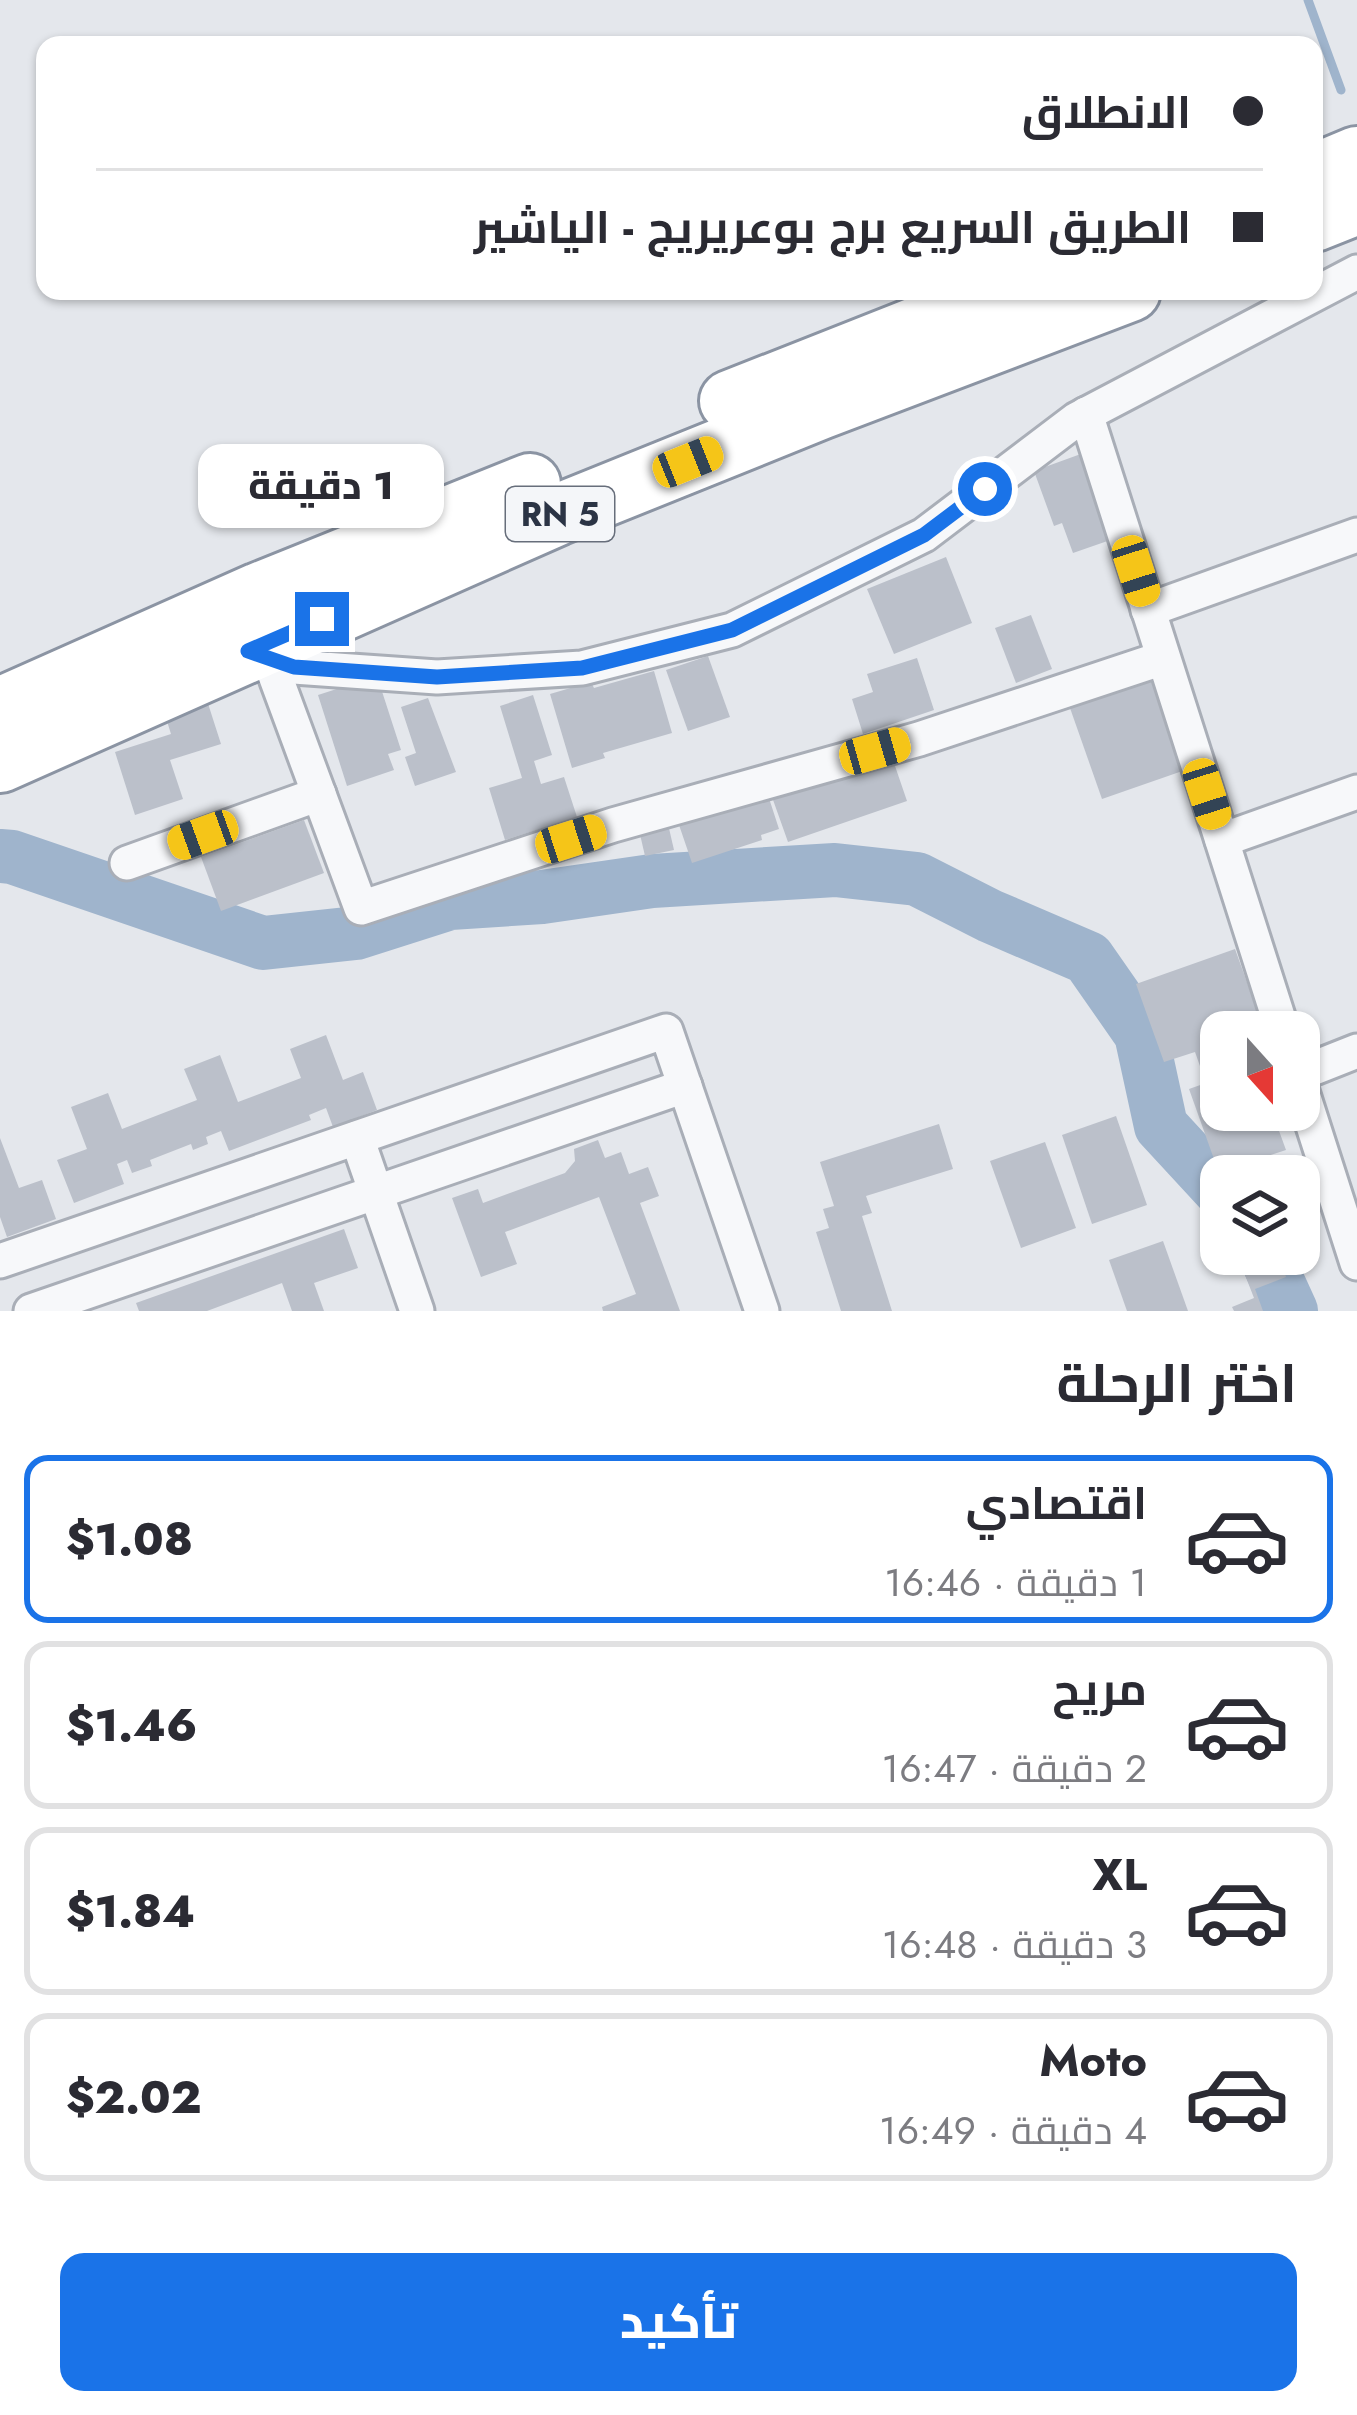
<!DOCTYPE html>
<html lang="ar">
<meta charset="utf-8">
<style>
:root{--surface:#fff;--page:#f2f2f3;--text:#2b2b33;--muted:#7c7c81;--line:#e1e1e2;--accent:#1a73e8}
body{margin:0;font-family:Jost,Cairo,sans-serif;background:var(--page);color:var(--text);direction:rtl;height:100vh;display:flex;flex-direction:column;font-size:45px;white-space:nowrap}
*{box-sizing:border-box;margin:0}
p{font-size:39px;color:var(--muted)}
.icon{flex:none;width:66px;height:66px;fill:none;stroke:currentColor;stroke-width:2;stroke-linecap:round;stroke-linejoin:round}
.map{position:relative;height:1311px;overflow:hidden;direction:ltr}
.details{display:flex;flex-direction:column;background:var(--surface);flex:1}
.details>*{flex:none}
.banner{position:absolute;left:36px;top:36px;width:1287px;height:264px;border-radius:24px;box-shadow:0 3px 9px #0004;direction:rtl;display:grid;align-content:center;height:264px;padding:0 60px;background:var(--surface)}
.needle{width:78px;rotate:159deg}
.tools{position:absolute;left:1200px;top:1011px;display:grid;gap:24px}
.tools a{display:grid;place-items:center;width:120px;height:120px;border-radius:24px;background:var(--surface);box-shadow:0 3px 9px #0004;font-size:60px}
.end{position:absolute;width:54px;height:54px;margin:-27px;border:15px solid #1a73e8;background:#fff;box-shadow:0 0 0 6px #fff}
.from{border-radius:50%}
.bubble{position:absolute;height:84px;border-radius:24px;background:var(--surface);box-shadow:0 3px 9px #0004;font-size:39px;font-weight:800;line-height:84px;text-align:center;direction:rtl}
.car{position:absolute;width:36px;height:72px;margin:-36px -18px;border-radius:15px;box-shadow:0 0 9px 3px #0007;background:linear-gradient(#f5c518 24%,#345 0 40%,#f5c518 0 76%,#345 0 86%,#f5c518 0)}
.banner b{display:flex;align-items:center;gap:42px;height:114px;font-size:45px}
.banner b+b{border-top:3px solid var(--line)}
.banner i{width:30px;height:30px;background:var(--text)}
ul{padding:0;list-style:none}
li{display:flex;align-items:center;gap:36px;height:168px;margin:0 24px 18px;padding:0 36px;border:6px solid var(--line);border-radius:24px}
li div{flex:1}
li b{display:block;font-size:45px}
li em{font-style:normal;font-weight:800}
li.current{border-color:var(--accent)}
li>.icon{width:108px;height:108px;stroke-width:1.5}
h2{padding:0 60px;font-size:54px;line-height:144px}
.cta{display:flex;gap:24px;margin-top:auto;padding:24px 60px}
.cta a{flex:1;height:138px;border-radius:24px;background:var(--accent);color:#fff;font-size:48px;font-weight:800;line-height:138px;text-align:center}
.map>svg:first-child{display:block}
.lines{fill:none;stroke-linecap:round;stroke-linejoin:round}
.stream{stroke:#9fb4cc;stroke-width:9}
.river{stroke:#9fb4cc;stroke-width:54}
.building{fill:#bbc0ca}
.street-casing{stroke:#a9aeb7;stroke-width:39}
.highway-casing{stroke:#8b94a3;stroke-width:66}
.street{stroke:#f7f8fa;stroke-width:33}
.highway{stroke:#fff;stroke-width:60}
.route{stroke:#1a73e8;stroke-width:15}
.labels{text-anchor:middle;stroke-width:10;stroke-linejoin:round;paint-order:stroke}
.shield{fill:#f4f6f9;stroke:#676e7b;stroke-width:3}
.shield-label{font-size:33px;font-weight:bold;fill:#2b3445}
</style>
<div class="map">
<svg width="1357" height="1311" viewBox="0 0 1357 1311">
<rect width="100%" height="100%" fill="#e4e7ec"/>
<g class="lines">
<!-- stream -->
<polyline class="stream" points="1308,0 1341,90"/>
<!-- river -->
<g class="river">
<polyline points="0,856 12,857 263,943 356,933 450,903 542,897 652,881 835,870 917,879 990,916 1088,958 1141,1034 1161,1126 1221,1191"/>
<polyline points="1265,1254 1291,1311"/>
</g>
</g>
<!-- building -->
<g class="building">
<polygon points="1089,451 1119,537 1073,553 1062,523 1054,526 1034,471"/>
<polygon points="946,557 972,623 894,654 867,589"/>
<polygon points="1031,615 1052,669 1016,683 995,628"/>
<polygon points="708,656 730,717 688,731 666,670"/>
<polygon points="917,658 934,710 863,734 852,699 873,692 867,674"/>
<polygon points="654,671 672,733 603,753 605,758 572,768 550,694 591,682 594,688"/>
<polygon points="377,676 401,750 388,754 394,770 347,786 318,695"/>
<polygon points="1159,676 1191,768 1102,799 1070,708"/>
<polygon points="203,688 221,744 170,760 183,799 135,815 115,752 171,734 161,702"/>
<polygon points="533,695 552,755 534,761 541,784 564,777 577,817 505,840 489,788 522,778 500,706"/>
<polygon points="428,698 456,772 415,786 405,757 416,753 401,707"/>
<polygon points="883,761 884,766 894,763 907,801 788,842 772,797"/>
<polygon points="767,792 779,829 761,835 762,840 692,863 678,822"/>
<polygon points="304,820 324,873 221,911 201,857"/>
<polygon points="668,824 674,850 645,856 639,830"/>
<polygon points="1235,949 1265,1032 1221,1032 1221,1110 1292,1110 1274,1117 1286,1150 1250,1162 1255,1176 1220,1176 1189,1089 1206,1083 1195,1052 1164,1062 1136,984"/>
<polygon points="326,1035 343,1080 363,1072 377,1110 333,1127 326,1108 309,1115 311,1120 229,1151 221,1131 206,1137 208,1144 193,1150 191,1144 150,1160 152,1166 132,1173 127,1160 117,1164 124,1184 74,1203 57,1160 87,1149 71,1107 108,1093 122,1129 197,1100 184,1069 220,1055 238,1102 301,1078 290,1049"/>
<polygon points="1116,1116 1147,1205 1092,1224 1062,1135"/>
<polygon points="939,1124 953,1169 866,1196 872,1213 862,1216 892,1311 841,1311 816,1232 829,1228 823,1209 834,1206 820,1162"/>
<polygon points="0,1138 19,1188 42,1180 56,1219 7,1237 0,1217"/>
<polygon points="598,1140 605,1158 621,1152 629,1174 648,1167 659,1196 640,1203 680,1311 603,1311 602,1307 636,1294 599,1197 505,1232 517,1264 481,1277 452,1198 478,1189 483,1203 565,1173 575,1161 574,1149"/>
<polygon points="1045,1142 1076,1228 1021,1248 990,1161"/>
<polygon points="344,1229 358,1268 314,1283 324,1311 292,1311 282,1283 207,1311 139,1311 136,1303"/>
<polygon points="1163,1241 1188,1311 1127,1311 1109,1260"/>
<polygon points="1240,1254 1259,1254 1260,1257 1278,1254 1286,1277 1255,1289 1263,1311 1234,1311 1232,1307 1254,1298 1240,1262 1243,1261"/>
</g>
<g class="lines">
<!-- street casing -->
<g class="street-casing">
<g id="street">
<polyline points="1086,414 1283,1032"/>
<polyline points="1148,610 1357,535"/>
<polyline points="250,652 294,667 437,677 582,668 732,630 924,535 1077,419 1357,272"/>
<polyline points="269,659 361,908 613,825 919,739 1163,658"/>
<polyline points="1222,840 1357,792"/>
<polyline points="127,863 319,794"/>
<polyline points="1299,1074 1357,1051"/>
<polyline points="1299,1082 1357,1263"/>
<polyline points="357,1138 417,1311"/>
<polyline points="0,1261 666,1031 762,1311"/>
<polyline points="31,1311 685,1086"/>
</g>
</g>
<!-- highway casing -->
<g class="highway-casing">
<g id="highway">
<polyline points="1314,175 1357,157"/>
<polyline points="1314,221 1357,204"/>
<polyline points="730,401 1009,291"/>
<polyline points="0,708 259,593 530,484"/>
<polyline points="0,762 557,515 820,409 1130,291"/>
</g>
</g>
<!-- street -->
<use href="#street" class="street"/>
<!-- highway -->
<use href="#highway" class="highway"/>
</g>
<g class="lines">
<!-- route -->
<polyline class="route" points="322,619 248,651 294,667 437,677 582,668 732,630 924,535 985,489"/>
</g>
<g class="labels">
<!-- shield labels -->
<rect class="shield" x="506" y="487" width="108" height="54" rx="9"/>
<g class="shield-label">
<text x="560" y="526">RN 5</text>
</g>
</g>
</svg>
<div class="tools">
<a><svg class="needle" viewBox="-14 -14 28 28"><path d="M0-13l5 13h-10z" fill="#e53935"/><path d="M0 13l5-13h-10z" fill="#7c7c81"/></svg></a>
<a><svg class="icon" aria-label="layers" viewBox="0 0 24 24"><path d="M12 4l9 5-9 5-9-5zM3 14l9 5 9-5"/></svg></a>
</div>
<i class="end from" style="left:985px;top:489px"></i>
<i class="end" style="left:322px;top:619px"></i>
<div class="bubble" style="left:198px;top:444px;width:246px">1 دقيقة</div>
<i class="car" style="left:688px;top:462px;rotate:68deg"></i>
<i class="car" style="left:1136px;top:571px;rotate:162deg"></i>
<i class="car" style="left:875px;top:751px;rotate:74deg"></i>
<i class="car" style="left:1207px;top:794px;rotate:162deg"></i>
<i class="car" style="left:203px;top:835px;rotate:250deg"></i>
<i class="car" style="left:571px;top:839px;rotate:72deg"></i>
<div class="banner">
<b><i class="from"></i>الانطلاق</b>
<b><i></i>الطريق السريع برج بوعريريج - الياشير</b>
</div>
</div>
<section class="details">
<h2>اختر الرحلة</h2>
<ul>
<li class="current"><svg class="icon" aria-label="car" viewBox="0 0 24 24"><path d="M5 17H2v-5l4-1 3-4h7l3 4 3 1v5h-3M9 17h6M6 11h13"/><circle cx="7" cy="17" r="2"/><circle cx="17" cy="17" r="2"/></svg><div><b>اقتصادي</b><p>1 دقيقة · 16:46</p></div><em>$1.08</em></li>
<li><svg class="icon" aria-label="car" viewBox="0 0 24 24"><path d="M5 17H2v-5l4-1 3-4h7l3 4 3 1v5h-3M9 17h6M6 11h13"/><circle cx="7" cy="17" r="2"/><circle cx="17" cy="17" r="2"/></svg><div><b>مريح</b><p>2 دقيقة · 16:47</p></div><em>$1.46</em></li>
<li><svg class="icon" aria-label="car" viewBox="0 0 24 24"><path d="M5 17H2v-5l4-1 3-4h7l3 4 3 1v5h-3M9 17h6M6 11h13"/><circle cx="7" cy="17" r="2"/><circle cx="17" cy="17" r="2"/></svg><div><b>XL</b><p>3 دقيقة · 16:48</p></div><em>$1.84</em></li>
<li><svg class="icon" aria-label="car" viewBox="0 0 24 24"><path d="M5 17H2v-5l4-1 3-4h7l3 4 3 1v5h-3M9 17h6M6 11h13"/><circle cx="7" cy="17" r="2"/><circle cx="17" cy="17" r="2"/></svg><div><b>Moto</b><p>4 دقيقة · 16:49</p></div><em>$2.02</em></li>
</ul>
<div class="cta"><a>تأكيد</a></div>
</section>
